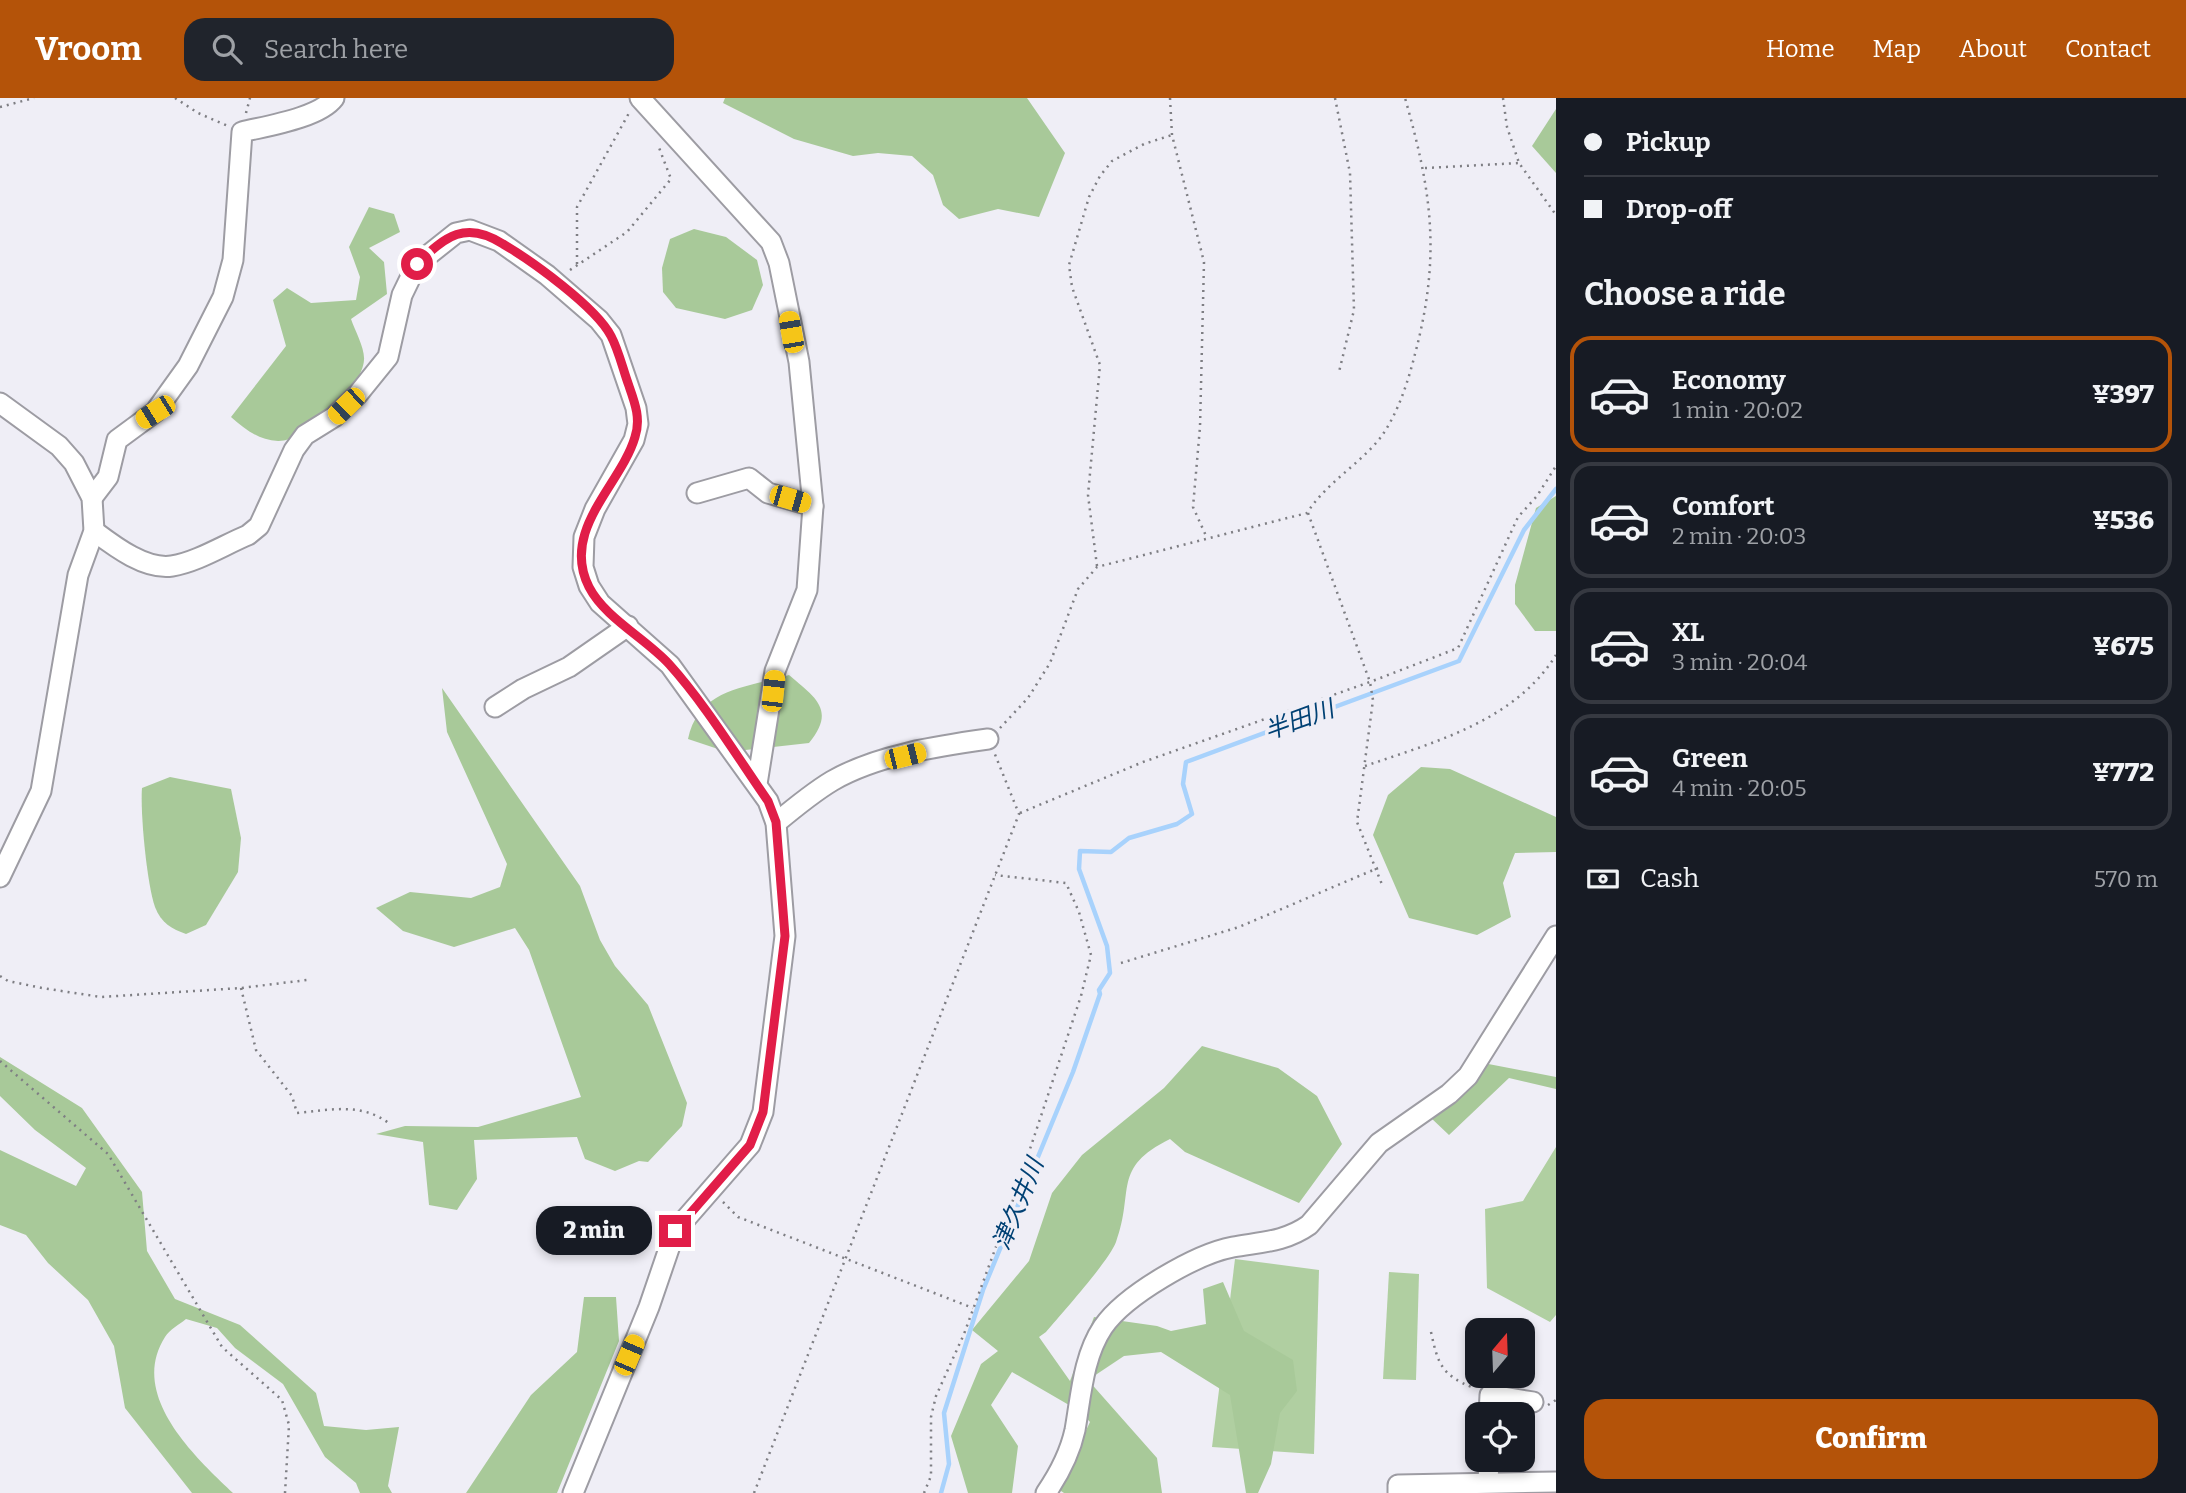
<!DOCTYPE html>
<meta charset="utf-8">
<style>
:root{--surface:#171b24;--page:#20242c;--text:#f1f3f6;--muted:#9ea1a6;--line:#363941;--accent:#b45309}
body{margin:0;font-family:Bitter,"Noto Sans JP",serif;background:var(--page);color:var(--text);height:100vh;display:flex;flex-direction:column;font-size:26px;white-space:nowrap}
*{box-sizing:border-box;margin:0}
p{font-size:23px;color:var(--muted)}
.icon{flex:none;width:38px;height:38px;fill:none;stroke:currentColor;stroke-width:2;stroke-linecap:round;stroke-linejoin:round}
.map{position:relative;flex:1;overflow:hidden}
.panel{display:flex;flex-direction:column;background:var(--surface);width:630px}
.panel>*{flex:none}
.top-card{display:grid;align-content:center;height:154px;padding:0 28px;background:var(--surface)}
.needle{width:46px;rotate:19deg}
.fabs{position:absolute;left:1465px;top:1220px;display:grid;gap:14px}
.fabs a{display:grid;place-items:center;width:70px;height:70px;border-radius:14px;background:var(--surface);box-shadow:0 4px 10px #0003;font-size:35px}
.end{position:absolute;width:32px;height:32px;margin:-16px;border:9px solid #e11d48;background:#fff;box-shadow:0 0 0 4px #fff}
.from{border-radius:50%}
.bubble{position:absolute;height:49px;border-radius:21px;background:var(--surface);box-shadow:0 4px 10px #0003;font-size:23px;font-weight:800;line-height:49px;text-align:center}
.car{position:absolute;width:21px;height:42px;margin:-21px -10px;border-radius:9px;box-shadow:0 0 5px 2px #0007;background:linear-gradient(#f5c518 24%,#345 0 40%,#f5c518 0 76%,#345 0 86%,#f5c518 0)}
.top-card b{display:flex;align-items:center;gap:24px;height:66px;font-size:26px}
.top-card b+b{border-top:2px solid var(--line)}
.top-card i{width:18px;height:18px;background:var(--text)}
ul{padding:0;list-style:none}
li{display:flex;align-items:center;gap:21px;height:116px;margin:0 14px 10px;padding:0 14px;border:4px solid var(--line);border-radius:21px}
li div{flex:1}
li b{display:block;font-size:26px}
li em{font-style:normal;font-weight:800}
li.current{border-color:var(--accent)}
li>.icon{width:63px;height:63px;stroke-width:1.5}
h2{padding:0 28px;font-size:32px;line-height:84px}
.pay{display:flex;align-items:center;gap:18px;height:77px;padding:0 28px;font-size:26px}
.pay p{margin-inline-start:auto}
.action{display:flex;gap:14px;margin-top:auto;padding:14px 28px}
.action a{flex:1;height:80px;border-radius:21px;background:var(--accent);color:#fff;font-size:28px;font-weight:800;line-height:80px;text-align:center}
header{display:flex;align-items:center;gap:42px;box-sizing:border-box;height:98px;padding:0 35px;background:var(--accent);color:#fff}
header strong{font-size:33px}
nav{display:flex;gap:38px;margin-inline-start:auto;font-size:24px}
.search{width:490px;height:63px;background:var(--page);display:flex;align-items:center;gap:18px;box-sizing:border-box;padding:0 24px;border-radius:21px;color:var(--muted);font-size:26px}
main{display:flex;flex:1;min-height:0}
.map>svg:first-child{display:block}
.green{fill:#b0cfa1}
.forest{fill:#a8c999}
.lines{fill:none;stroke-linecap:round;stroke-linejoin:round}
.stream{stroke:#a8d2fc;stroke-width:4.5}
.minor-casing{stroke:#9d9ca3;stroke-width:23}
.path{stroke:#7e7e83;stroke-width:2.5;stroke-dasharray:2 5;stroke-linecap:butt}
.minor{stroke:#fff;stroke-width:19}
.route{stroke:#e11d48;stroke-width:9}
.labels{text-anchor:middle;stroke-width:7;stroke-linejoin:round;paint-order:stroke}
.water-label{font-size:24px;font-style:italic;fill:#004174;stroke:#efeef6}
</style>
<header>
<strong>Vroom</strong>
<div class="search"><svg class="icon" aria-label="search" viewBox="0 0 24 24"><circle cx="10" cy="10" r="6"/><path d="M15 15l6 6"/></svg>Search here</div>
<nav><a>Home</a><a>Map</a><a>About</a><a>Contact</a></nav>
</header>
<main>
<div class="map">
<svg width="1556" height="1395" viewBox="0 0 1556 1395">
<rect width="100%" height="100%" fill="#efeef6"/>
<!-- green -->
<g class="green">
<polygon points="1556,1049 1556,1217 1550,1224 1487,1190 1485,1111 1523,1103"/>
<polygon points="1235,1161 1319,1172 1314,1356 1212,1349"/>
<polygon points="1389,1174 1419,1176 1416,1282 1383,1281"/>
</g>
<!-- forest -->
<g class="forest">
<polygon points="725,0 1027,0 1065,55 1039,119 998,111 959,121 943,107 933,77 912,58 878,55 853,58 794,41 723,5"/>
<polygon points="1556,11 1556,75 1532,48"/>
<path d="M369,109L394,116L400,134L369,150L384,164L387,196L351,221C355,233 365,250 364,262C363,289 305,344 278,343C258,342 245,331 231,319L286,248L273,202L287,190L311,205L356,202L360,179L349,149Z"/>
<polygon points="694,131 726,139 757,162 763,187 752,212 725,221 676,210 663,194 662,170 670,141"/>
<polygon points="1556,398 1556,533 1535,533 1515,506 1515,487 1536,410"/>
<path d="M789,577C816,600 836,612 809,645L727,654L688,641C699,590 745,590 789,577Z"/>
<polygon points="442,590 580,788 600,842 615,868 648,907 687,1005 682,1028 648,1064 639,1063 615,1073 585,1061 577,1039 474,1042 477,1081 457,1112 429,1107 423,1044 376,1036 405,1028 478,1029 581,999 529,852 515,830 454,849 403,833 376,810 410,794 471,800 500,789 507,766 447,634"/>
<polygon points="1421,669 1450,671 1556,719 1556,754 1515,755 1503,785 1511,819 1477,837 1409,820 1373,737 1388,697"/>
<path d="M170,679L231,691L241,740L238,774L206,827L186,836C172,831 161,825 155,809C147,787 140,714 142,690Z"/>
<path d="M1202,948L1278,970L1317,998L1342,1046L1299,1105L1185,1054L1170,1041C1111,1070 1135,1093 1116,1144C1109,1163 1062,1215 1046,1234L1039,1239L1070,1283L1094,1219L1157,1228L1171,1233L1206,1226L1203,1191L1223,1184L1244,1233L1293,1262L1297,1293L1280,1315L1271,1366L1258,1395H1246L1230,1297L1161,1254L1124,1258L1088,1282L1157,1360L1162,1395H1064L1058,1391L1090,1324L1081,1314L1012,1274L991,1307L1018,1348L1012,1395H968L951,1338L981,1266L998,1253L972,1232L1029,1163L1052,1095L1082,1057L1164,990Z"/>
<path d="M0,959L82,1010L142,1094L147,1153L175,1201L240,1227L316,1295L324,1328L366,1332L399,1329L388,1388L392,1395H360L356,1385L325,1359L283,1286L235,1250L217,1230L186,1221C180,1226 169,1232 165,1239C128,1297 195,1359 233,1395H192L125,1310L114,1248L88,1202L48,1165L26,1137L0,1127V1052L76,1088L86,1070L35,1032L0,998Z"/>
<polygon points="1478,964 1556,979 1556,991 1509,980 1449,1037 1430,1019"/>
<polygon points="584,1199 616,1199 619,1243 557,1395 466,1395 531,1297 577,1254"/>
</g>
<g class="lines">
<!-- stream -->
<polyline class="stream" points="941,1395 949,1366 944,1315 983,1192 1073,974 1100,896 1099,892 1110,875 1107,848 1079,771 1080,753 1111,754 1129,740 1177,726 1192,716 1183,686 1186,664 1459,563 1524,432 1556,391"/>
<!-- minor casing -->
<g class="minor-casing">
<g id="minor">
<polyline points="640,0 771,144 779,165 799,264 813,408 807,492 775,573 757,686"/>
<polyline points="0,305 59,348 74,365 92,400 94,433 78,477 41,693 0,779"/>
<polyline points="697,395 749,380 768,395 813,408"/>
<path d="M92,400L108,379L117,342L155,314L188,268L223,199L233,162L242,34C266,28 319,20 334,0"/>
<path d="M94,433C114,448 145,472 172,468C197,464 224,447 248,437L259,428L294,352L305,337L334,319L358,296L388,259L402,197L417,166L456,135L470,132L499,143L547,177L599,222L611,237L636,310L638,326L634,342L595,411L584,439L583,469L589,488L600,505L670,567L768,703L776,725L785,838L763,1014L750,1047L675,1133L649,1209L573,1395"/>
<polyline points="495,609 523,591 569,569 628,528"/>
<path d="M776,725C794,710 812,695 832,683C877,657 938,648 988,641"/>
<polyline points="1489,1316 1490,1297 1533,1304"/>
<polyline points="1488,1384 1489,1362"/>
<path d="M1046,1395C1059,1376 1070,1355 1075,1332C1081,1298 1083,1259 1103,1229C1125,1197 1196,1156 1233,1149C1261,1144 1285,1144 1309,1127L1379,1045L1449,996L1468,978L1556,838"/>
<polyline points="1398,1395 1398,1387 1556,1384"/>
</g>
</g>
<!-- path -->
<g class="path">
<polyline points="175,0 198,15 228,28"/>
<polyline points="1170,0 1172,37 1204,164 1200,329 1193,409 1207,440"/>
<polyline points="1335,0 1350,75 1354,212 1339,274"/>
<polyline points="1503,0 1507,29 1519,65 1556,117"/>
<polyline points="0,9 34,0"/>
<polyline points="246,15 250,0"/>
<polyline points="1425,70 1519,65"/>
<polyline points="577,166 577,109 629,15"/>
<polyline points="570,172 627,134 671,81 658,47"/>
<polyline points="1308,415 1370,584 1373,602 1357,724 1383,789"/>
<polyline points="1097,468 1088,397 1100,267 1072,189 1069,167 1089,99 1100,78 1112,63 1144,46 1172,37"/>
<path d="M1000,630L1028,600L1050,565L1078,491L1097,469L1307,415C1327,384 1359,367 1381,339C1398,315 1408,284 1415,256C1441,158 1432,95 1405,0"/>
<path d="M1365,668C1435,644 1515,623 1556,557"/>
<polyline points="1020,715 1143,664 1370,584 1458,550 1518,419 1537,398 1556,368"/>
<polyline points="1121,865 1239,829 1378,770"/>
<polyline points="0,878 8,883 42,890 101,899 241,890 307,882"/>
<path d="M241,890L256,952L292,998L297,1015C331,1012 361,1004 390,1026"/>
<polyline points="0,963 108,1056 222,1249 282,1302 289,1327 285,1395"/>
<polyline points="723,1104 738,1119 973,1210"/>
<path d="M1431,1234C1438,1266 1441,1277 1474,1290"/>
<polyline points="1548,1307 1556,1302"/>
<polyline points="754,1395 1019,716 994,654"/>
<polyline points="924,1395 931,1378 931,1319 936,1298 964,1236 1012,1105 1081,898 1091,857 1079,814 1066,785 995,777"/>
</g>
<!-- minor -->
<use href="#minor" class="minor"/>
</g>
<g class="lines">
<!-- route -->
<path class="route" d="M417,166C445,138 466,122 503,146C532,163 596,209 611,238C619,253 623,272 629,288C635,305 641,321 635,339C621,387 560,432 589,489C605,520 645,540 669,566C706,607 736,657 768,703L776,724L785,838L763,1014L750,1047L675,1133"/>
</g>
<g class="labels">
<!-- water labels -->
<g class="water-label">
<text transform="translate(1299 622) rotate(-20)" y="8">半田川</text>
<text transform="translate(1018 1106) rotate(-68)" y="8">津久井川</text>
</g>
</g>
</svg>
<div class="fabs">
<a><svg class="needle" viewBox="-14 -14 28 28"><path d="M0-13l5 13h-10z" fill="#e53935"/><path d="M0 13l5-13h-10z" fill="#9ea1a6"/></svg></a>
<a><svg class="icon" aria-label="locate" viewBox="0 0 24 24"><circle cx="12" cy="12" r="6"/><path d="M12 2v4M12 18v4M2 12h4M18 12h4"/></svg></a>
</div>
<i class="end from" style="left:417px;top:166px"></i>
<i class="end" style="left:675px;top:1133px"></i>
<div class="bubble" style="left:536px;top:1108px;width:116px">2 min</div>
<i class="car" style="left:791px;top:234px;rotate:350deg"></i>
<i class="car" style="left:346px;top:308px;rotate:226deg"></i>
<i class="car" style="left:155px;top:314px;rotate:238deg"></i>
<i class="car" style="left:790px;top:401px;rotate:106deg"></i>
<i class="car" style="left:773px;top:593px;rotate:6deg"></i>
<i class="car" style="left:905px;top:658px;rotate:76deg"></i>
<i class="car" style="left:629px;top:1257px;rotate:23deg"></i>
</div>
<section class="panel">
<div class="top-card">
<b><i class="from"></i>Pickup</b>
<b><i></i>Drop-off</b>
</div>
<h2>Choose a ride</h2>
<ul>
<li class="current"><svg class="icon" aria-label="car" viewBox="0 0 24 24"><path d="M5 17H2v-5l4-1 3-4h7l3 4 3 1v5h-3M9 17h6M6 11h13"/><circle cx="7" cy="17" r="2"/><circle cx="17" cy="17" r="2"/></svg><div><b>Economy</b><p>1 min · 20:02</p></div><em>¥397</em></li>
<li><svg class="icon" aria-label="car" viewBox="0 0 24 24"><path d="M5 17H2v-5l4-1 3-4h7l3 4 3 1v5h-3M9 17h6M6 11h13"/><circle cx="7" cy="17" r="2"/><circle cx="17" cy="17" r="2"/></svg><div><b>Comfort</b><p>2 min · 20:03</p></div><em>¥536</em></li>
<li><svg class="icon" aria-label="car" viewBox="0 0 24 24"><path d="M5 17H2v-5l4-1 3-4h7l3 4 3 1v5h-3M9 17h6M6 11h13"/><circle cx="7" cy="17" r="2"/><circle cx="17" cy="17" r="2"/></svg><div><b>XL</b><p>3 min · 20:04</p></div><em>¥675</em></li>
<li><svg class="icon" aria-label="car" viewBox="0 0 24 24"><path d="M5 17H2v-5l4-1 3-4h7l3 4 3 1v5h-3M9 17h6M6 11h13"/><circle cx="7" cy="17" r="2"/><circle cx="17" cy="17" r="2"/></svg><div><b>Green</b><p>4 min · 20:05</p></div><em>¥772</em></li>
</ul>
<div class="pay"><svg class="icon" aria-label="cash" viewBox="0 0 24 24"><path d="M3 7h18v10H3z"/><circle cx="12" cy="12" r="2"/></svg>Cash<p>570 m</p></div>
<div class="action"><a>Confirm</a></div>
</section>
</main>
